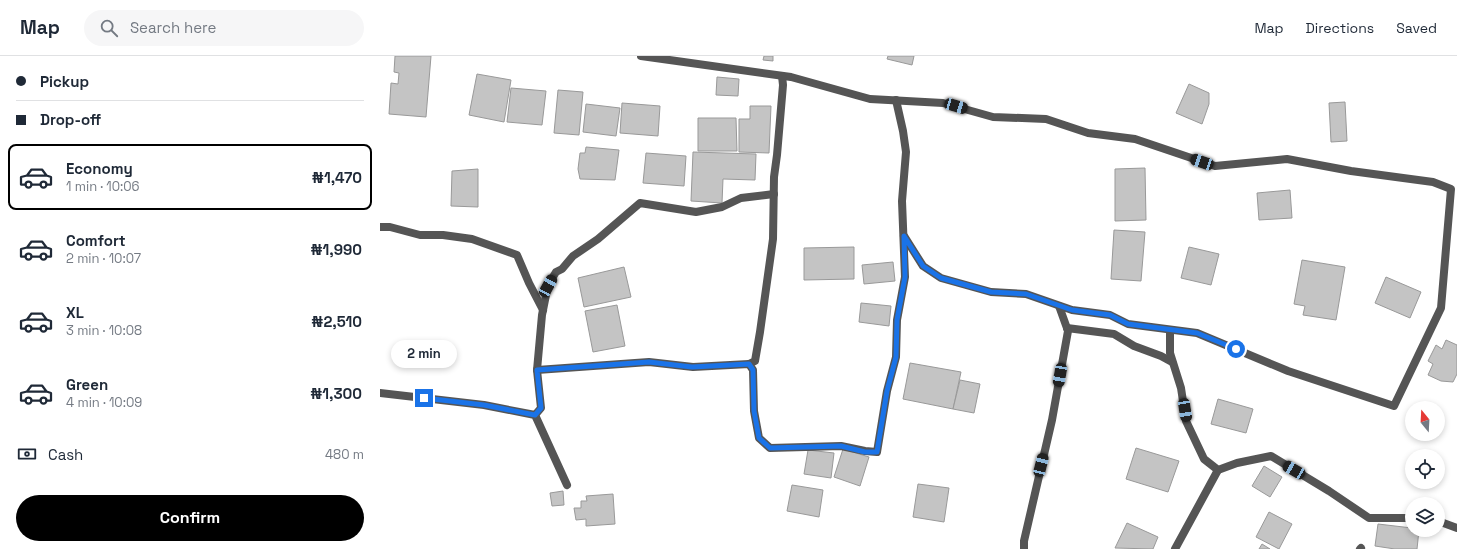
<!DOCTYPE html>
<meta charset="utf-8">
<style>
:root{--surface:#fff;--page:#f6f6f7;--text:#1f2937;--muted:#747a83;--line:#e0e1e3;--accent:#000}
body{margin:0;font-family:"Space Grotesk",sans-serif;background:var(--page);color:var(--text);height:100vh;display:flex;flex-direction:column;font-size:15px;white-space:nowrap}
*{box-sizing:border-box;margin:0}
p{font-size:13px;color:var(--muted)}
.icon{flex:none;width:22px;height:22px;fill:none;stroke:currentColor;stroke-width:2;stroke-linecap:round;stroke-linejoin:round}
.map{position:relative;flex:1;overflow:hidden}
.details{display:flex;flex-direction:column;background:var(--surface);width:380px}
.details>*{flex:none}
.guide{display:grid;align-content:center;height:88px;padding:0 16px;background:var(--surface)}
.needle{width:26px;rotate:342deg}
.fabs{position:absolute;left:1025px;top:345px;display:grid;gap:8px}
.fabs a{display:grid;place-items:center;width:40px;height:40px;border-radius:50%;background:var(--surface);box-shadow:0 2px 6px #0003;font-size:20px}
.end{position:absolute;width:18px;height:18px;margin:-9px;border:5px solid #1a73e8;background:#fff;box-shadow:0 0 0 2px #fff}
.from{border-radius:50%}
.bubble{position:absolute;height:28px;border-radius:14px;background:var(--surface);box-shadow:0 2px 6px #0003;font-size:13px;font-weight:800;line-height:28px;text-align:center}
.car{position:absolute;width:12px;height:24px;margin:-12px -6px;border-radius:5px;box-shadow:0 0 3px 1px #0007;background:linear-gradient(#222 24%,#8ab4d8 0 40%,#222 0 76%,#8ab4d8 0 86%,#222 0)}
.guide b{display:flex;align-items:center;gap:14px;height:38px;font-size:15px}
.guide b+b{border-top:1px solid var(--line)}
.guide i{width:10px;height:10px;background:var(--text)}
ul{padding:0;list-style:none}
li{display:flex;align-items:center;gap:12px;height:66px;margin:0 8px 6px;padding:0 8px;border:2px solid transparent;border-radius:8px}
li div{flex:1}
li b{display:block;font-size:15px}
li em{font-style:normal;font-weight:800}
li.selected{border-color:var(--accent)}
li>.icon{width:36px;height:36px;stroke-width:1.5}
.pay{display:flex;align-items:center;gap:10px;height:44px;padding:0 16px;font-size:15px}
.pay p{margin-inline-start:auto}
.primary-button{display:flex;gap:8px;margin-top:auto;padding:8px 16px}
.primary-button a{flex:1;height:46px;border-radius:24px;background:var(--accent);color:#fff;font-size:16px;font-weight:800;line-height:46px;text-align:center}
header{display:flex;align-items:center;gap:24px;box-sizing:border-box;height:56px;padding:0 20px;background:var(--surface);border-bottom:1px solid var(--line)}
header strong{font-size:19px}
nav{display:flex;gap:22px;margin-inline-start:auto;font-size:14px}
.search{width:280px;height:36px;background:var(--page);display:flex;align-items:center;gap:10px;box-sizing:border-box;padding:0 14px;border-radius:22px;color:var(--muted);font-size:15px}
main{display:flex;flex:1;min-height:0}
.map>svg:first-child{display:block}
.building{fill:#c4c4c4;stroke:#999}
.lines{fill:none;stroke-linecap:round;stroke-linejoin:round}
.street{stroke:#555;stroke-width:8}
.route{stroke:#1a73e8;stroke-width:5}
</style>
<header>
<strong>Map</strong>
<div class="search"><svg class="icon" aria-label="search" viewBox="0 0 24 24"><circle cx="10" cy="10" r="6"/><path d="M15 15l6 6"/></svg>Search here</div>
<nav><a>Map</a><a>Directions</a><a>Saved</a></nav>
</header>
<main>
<section class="details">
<div class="guide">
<b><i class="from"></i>Pickup</b>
<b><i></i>Drop-off</b>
</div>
<ul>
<li class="selected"><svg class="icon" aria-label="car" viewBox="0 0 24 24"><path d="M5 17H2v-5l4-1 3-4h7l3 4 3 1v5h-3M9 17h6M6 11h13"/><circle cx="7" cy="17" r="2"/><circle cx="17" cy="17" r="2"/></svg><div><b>Economy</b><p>1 min · 10:06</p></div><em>₦1,470</em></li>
<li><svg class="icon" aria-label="car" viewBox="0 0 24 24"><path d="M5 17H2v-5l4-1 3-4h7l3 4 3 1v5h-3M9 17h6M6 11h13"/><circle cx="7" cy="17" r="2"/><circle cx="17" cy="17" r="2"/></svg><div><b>Comfort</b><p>2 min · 10:07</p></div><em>₦1,990</em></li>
<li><svg class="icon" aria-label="car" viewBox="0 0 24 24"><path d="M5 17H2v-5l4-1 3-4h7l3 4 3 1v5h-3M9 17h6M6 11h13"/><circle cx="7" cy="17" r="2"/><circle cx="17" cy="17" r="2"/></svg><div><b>XL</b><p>3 min · 10:08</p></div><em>₦2,510</em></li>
<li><svg class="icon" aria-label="car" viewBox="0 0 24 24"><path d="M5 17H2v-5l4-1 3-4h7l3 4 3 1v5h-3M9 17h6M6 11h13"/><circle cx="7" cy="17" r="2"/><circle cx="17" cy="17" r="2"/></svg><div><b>Green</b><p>4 min · 10:09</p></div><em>₦1,300</em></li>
</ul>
<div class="pay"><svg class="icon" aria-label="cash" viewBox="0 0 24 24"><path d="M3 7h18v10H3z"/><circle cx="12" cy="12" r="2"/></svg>Cash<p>480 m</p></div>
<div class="primary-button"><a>Confirm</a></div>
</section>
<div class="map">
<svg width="1077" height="493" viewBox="0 0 1077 493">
<rect width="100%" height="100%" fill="#fff"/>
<!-- building -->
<g class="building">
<polygon points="15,0 51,0 46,61 9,58 11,27 18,28 19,17 14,16"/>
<polygon points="384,0 393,0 393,5 383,4"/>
<polygon points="508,0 534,0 532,9 507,3"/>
<polygon points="97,18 131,24 124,66 89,59"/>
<polygon points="337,21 359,23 358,40 336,39"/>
<polygon points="809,28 829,37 829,48 822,68 796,57"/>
<polygon points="131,32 166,35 162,69 127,66"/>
<polygon points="178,34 203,36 199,79 174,77"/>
<polygon points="965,46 967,85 951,86 949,47"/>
<polygon points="242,47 280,50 278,80 240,77"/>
<polygon points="206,48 240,52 236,80 203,76"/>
<polygon points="370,50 391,50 389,97 359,96 359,63 370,63"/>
<polygon points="318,62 356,62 357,95 318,95"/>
<polygon points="206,91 239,94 235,124 200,123 198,113 200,97 205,97"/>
<polygon points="313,96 376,98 375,124 343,123 342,147 311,145"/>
<polygon points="266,97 306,100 304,130 263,127"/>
<polygon points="765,112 766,164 735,165 735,113"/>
<polygon points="98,113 98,151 71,150 72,115"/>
<polygon points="910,134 912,162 879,164 877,137"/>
<polygon points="734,174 765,176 761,225 731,223"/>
<polygon points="474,191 474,223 424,224 424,192"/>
<polygon points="809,191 839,198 831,229 801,222"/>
<polygon points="922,204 965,211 956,264 923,259 925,250 914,248"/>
<polygon points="513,206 515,225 484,228 482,209"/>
<polygon points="244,211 251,241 204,251 198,222"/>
<polygon points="1006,221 1041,236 1030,262 995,247"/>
<polygon points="481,247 511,250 509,270 479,266"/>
<polygon points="237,249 245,290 213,296 205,255"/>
<polygon points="1066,284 1077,289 1077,318 1073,326 1061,325 1048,319 1053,308 1048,305 1056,289 1062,293"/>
<polygon points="530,307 581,316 573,353 523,343"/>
<polygon points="580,324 600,328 594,357 573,353"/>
<polygon points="838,343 873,353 866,377 831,368"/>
<polygon points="756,392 799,405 788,436 746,423"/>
<polygon points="463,393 489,401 480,430 454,421"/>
<polygon points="428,394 454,397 451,422 424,418"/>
<polygon points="884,410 902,421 890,441 872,430"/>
<polygon points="538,428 569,432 564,466 533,461"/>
<polygon points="412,429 443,434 439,461 407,455"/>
<polygon points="183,435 184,449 172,450 170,437"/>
<polygon points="233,438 235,468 206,470 206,463 196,464 194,452 201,452 201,445 207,445 206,440"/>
<polygon points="889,456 912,468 899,493 876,481"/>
<polygon points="747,467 778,481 773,493 735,492"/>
<polygon points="998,468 1032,472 1032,474 1039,474 1037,493 1015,493 995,490"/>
<polygon points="882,488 890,493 879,493"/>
</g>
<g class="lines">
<!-- street -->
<g class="street">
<polyline points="261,0 411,21 490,43 563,47 613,61 666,63 708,77 755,83 835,110 907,103 971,115 1053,126 1071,133 1061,252 1014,350 908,315 817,277 748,268 730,259 692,254 646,238 611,236 561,222 543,210 524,180"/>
<polyline points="0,171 10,171 40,179 63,179 92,183 137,199 149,227 163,254"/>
<polyline points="687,272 734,278 754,290 781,300 792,306"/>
<polyline points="790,274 790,297 801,332 806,365 824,403 838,414 857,407 891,400 949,435 989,462 1032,462"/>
<polyline points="369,308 375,305 380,276 393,183 394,121 397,99 403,29 402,20"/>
<polyline points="157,314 162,259 168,229 176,216 182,213 193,200 218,183 260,147 316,156 342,151 361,142 394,138"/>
<polyline points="0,337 104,349 155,359 187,429"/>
<polyline points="155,359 161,352 157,314 269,306 313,311 369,308 373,314 374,355 379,382 390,392 461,390 485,395 497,396 507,335 516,301 517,264 525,221 522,145 526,96 523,75 516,44"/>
<polyline points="1058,465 1077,472"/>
<polyline points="644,493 644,485 672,364 688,275 679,250"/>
<polyline points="795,493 838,414"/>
<polyline points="980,493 981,492"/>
</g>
</g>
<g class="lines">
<!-- route -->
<polyline class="route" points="44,342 104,349 155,359 161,352 157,314 269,306 312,311 369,308 373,314 374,355 379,382 390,392 461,390 485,396 497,396 507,335 516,301 517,264 525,221 524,180 543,210 561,222 611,236 646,238 692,254 730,259 748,268 817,277 856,293"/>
</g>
</svg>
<div class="fabs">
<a><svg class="needle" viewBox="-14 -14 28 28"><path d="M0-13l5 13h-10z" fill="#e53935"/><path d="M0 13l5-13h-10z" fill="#747a83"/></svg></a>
<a><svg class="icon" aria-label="locate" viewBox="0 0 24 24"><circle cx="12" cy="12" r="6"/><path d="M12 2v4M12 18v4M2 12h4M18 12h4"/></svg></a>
<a><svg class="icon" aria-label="layers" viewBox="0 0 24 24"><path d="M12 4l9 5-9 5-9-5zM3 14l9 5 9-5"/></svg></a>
</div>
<i class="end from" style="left:856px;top:293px"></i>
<i class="end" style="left:44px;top:342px"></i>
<div class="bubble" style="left:11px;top:284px;width:66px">2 min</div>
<i class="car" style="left:576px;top:50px;rotate:106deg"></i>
<i class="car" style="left:822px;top:106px;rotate:289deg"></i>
<i class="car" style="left:168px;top:230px;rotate:29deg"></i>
<i class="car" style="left:680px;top:319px;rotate:190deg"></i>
<i class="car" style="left:805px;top:354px;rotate:171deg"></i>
<i class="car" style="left:661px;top:409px;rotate:14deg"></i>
<i class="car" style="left:914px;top:414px;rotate:300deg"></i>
</div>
</main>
